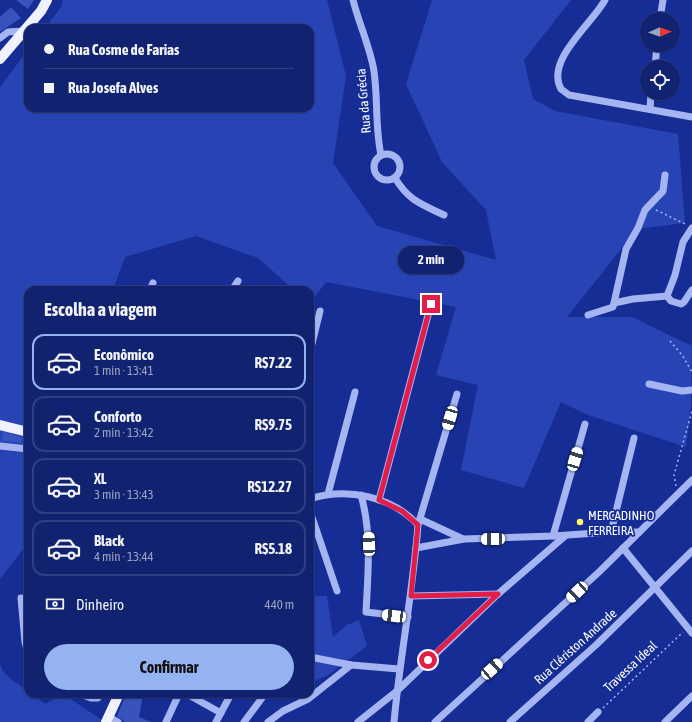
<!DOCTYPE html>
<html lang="pt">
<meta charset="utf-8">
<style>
:root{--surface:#102270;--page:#192a75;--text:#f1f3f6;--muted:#9ca4c3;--line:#303f83;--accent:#95b2f1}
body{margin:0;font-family:"Asap Condensed",sans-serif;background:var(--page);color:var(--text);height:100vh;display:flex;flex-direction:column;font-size:15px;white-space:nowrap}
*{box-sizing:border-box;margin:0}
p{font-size:13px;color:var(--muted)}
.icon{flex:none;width:22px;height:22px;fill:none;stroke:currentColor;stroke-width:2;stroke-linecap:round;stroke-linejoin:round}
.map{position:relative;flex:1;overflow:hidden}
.panel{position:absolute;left:24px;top:286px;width:290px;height:412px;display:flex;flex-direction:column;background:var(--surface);border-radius:12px;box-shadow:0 1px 3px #0004,0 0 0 1px var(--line)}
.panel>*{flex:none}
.hud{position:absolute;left:24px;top:24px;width:290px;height:88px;border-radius:12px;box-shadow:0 1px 3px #0004,0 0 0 1px var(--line);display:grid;align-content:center;height:88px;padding:0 20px;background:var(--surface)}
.needle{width:26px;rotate:88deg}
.tools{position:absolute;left:640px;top:12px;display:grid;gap:8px}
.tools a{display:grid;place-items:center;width:40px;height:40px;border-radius:50%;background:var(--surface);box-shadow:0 1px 3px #0004,0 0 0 1px var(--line);font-size:20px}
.end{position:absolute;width:18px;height:18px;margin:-9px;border:5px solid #e11d48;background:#fff;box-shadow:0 0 0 2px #fff}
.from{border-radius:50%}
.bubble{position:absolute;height:28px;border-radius:14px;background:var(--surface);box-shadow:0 1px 3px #0004,0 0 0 1px var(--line);font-size:13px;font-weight:700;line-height:28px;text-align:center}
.car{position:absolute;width:12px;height:24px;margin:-12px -6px;border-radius:5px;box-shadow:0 0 3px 1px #0007;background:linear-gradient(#fff 24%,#345 0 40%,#fff 0 76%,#345 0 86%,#fff 0)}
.hud b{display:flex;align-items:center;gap:14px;height:38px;font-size:15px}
.hud b+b{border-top:1px solid var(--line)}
.hud i{width:10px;height:10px;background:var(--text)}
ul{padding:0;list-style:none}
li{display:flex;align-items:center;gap:12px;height:56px;margin:0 8px 6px;padding:0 12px;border:2px solid var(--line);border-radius:12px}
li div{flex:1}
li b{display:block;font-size:15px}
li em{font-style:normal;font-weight:700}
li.active{border-color:var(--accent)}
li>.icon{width:36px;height:36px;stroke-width:1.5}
h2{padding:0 20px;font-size:18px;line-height:48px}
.pay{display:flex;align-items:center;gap:10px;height:44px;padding:0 20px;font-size:15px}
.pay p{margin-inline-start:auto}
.primary-button{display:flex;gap:8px;margin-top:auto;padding:8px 20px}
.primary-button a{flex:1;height:46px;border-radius:24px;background:var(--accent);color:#111;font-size:16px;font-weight:700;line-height:46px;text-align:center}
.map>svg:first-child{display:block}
.green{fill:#2844b4}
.building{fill:#3953bc}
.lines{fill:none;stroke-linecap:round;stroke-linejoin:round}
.path{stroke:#a5b5f2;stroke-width:1.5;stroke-dasharray:2 3;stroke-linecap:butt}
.minor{stroke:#a5b5f2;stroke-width:7}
.major{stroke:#f0f2ff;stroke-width:10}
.route{stroke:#e11d48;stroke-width:5}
.poi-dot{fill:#fff866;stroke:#152d95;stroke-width:1.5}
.labels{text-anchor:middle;stroke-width:3.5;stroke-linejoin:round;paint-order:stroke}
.street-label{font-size:13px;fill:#fff;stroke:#152d95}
.poi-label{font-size:13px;fill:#fff;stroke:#152d95;text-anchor:start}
</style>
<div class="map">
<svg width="692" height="722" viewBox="0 0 692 722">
<rect width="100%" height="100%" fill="#152d95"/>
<!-- green -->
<g class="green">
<polygon points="63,0 327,0 346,76 333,163 377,226 496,260 486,210 442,162 406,84 432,0 571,0 524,60 533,99 555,111 678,134 685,223 637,229 567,317 632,317 692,346 691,405 686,447 588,415 561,402 524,488 461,470 478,385 436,375 456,307 326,282 310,303 310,290 294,290 258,258 196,236 125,257 113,290 28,290 28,543 0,579 0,87 28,50 28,108 310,108 310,28 45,28 61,7"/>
<polygon points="314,596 327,596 333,637 347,625 359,620 367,646 328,675 310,683 310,607"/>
<path d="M0,662C1,676 18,683 28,691V694H32L45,704L63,694L102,720L100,722H0Z"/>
</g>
<!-- building -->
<g class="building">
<polygon points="16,0 34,0 28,9"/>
<polygon points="11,7 21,18 0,32 0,17"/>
<polygon points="3,432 22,437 21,443 2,441"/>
<polygon points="126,694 143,695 139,717 151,722 125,722 117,716"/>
</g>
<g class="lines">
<!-- path -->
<g class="path">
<polyline points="656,210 685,224"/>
<polyline points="670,341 682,355 692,372"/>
<polyline points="676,486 674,475 692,411"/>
<polyline points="603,708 683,632"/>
</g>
<!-- minor -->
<g class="minor">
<path d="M353,0C359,24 370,47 374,71C378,99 375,127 381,155"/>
<path d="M605,0C592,24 545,60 561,89L569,95L580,97L692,117"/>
<polyline points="660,19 663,0"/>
<polyline points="0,38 8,32 23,31"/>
<polyline points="655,67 657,45"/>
<polyline points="650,109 651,93"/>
<circle cx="387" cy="167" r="13"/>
<path d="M395,178C409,201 421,204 444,215"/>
<polyline points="150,290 153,283"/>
<polyline points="232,290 238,281"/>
<polyline points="667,296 675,275 683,242 692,228"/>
<polyline points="667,296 671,301 681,304 684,302 692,290"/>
<polyline points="614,303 626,249 638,228 645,210 663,191 665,175"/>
<polyline points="588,315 613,307 614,303 633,299 667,296"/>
<polyline points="310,352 320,311"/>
<polyline points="649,384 682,391 692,390"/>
<polyline points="634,438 611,532 639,532"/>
<polyline points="0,446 28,449"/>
<polyline points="328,494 355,392"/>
<path d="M361,495C372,534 368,573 366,612L408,617"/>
<path d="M310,499C346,487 392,496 418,525C413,591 400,656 394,722"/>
<polyline points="379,500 431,304"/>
<polyline points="310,511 337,591"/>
<polyline points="420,519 463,539"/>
<polyline points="418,525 457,394"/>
<polyline points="553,536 585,424"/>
<polyline points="416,548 464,539 553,536 611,532"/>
<polyline points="623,548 692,633"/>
<polyline points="411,596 498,594"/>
<polyline points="21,598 25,642 28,653"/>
<polyline points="310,657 351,665 399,669"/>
<polyline points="80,694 91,698 98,698 101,694"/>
<polyline points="187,694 221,713"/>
<polyline points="109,717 118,722"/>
<polyline points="166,722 179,694"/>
<polyline points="216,722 231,694"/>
<polyline points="244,722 265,694"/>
<polyline points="268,722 283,711 308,699 351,665"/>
<polyline points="358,722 397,691 498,594 565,536"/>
<polyline points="435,722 599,572 692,480"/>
<polyline points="510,722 596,645 692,551"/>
<polyline points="588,722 598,712"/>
<polyline points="665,722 692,696"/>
</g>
<!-- major -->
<g class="major">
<polyline points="0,59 41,11 47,0"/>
<polyline points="0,425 28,432"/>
<polyline points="106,722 119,694"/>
</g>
</g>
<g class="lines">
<!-- route -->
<polyline class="route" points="428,660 498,594 411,596 418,525 402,511 379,500 431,304"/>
</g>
<!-- markers -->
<circle class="poi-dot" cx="580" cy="522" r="4"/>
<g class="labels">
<!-- street labels -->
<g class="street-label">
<text transform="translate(363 101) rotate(-95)" y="5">Rua da Grécia</text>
<text transform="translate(575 646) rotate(-42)" y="5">Rua Clériston Andrade</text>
<text transform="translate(630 666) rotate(-43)" y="5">Travessa Ideal</text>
</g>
<!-- poi labels -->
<g class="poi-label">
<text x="588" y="520">MERCADINHO<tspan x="588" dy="15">FERREIRA</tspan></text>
</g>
</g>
</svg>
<div class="tools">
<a><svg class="needle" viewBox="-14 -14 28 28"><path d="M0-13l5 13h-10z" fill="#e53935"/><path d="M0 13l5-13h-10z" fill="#9ca4c3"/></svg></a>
<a><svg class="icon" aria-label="locate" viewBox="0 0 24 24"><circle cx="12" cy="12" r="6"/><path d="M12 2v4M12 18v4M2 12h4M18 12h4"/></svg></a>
</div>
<i class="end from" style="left:428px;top:660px"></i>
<i class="end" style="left:431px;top:304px"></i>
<div class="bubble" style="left:398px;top:246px;width:66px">2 min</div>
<i class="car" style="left:450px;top:418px;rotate:196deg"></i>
<i class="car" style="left:575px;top:459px;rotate:17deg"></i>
<i class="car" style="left:493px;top:539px;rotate:269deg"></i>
<i class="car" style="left:369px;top:544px;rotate:358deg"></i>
<i class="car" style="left:577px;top:592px;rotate:227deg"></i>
<i class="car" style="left:394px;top:616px;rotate:277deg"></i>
<i class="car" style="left:492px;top:669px;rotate:48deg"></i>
<div class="hud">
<b><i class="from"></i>Rua Cosme de Farias</b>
<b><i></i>Rua Josefa Alves</b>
</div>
<section class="panel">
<h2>Escolha a viagem</h2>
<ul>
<li class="active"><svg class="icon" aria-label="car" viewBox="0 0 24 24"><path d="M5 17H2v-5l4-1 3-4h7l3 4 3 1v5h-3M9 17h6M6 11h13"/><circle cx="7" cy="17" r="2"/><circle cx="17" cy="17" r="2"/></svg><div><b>Econômico</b><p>1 min · 13:41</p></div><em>R$7.22</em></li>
<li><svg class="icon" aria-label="car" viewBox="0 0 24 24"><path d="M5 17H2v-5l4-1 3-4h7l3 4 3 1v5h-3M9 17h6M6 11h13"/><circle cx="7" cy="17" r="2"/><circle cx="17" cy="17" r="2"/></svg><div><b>Conforto</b><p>2 min · 13:42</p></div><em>R$9.75</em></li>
<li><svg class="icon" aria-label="car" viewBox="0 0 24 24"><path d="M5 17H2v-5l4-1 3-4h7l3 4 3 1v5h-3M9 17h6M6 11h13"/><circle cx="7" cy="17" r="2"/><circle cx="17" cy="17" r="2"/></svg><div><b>XL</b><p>3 min · 13:43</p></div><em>R$12.27</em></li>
<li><svg class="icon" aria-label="car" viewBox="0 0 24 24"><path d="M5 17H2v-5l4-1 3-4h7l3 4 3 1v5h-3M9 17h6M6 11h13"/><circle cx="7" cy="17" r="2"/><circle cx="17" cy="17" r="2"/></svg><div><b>Black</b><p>4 min · 13:44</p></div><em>R$5.18</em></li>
</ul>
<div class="pay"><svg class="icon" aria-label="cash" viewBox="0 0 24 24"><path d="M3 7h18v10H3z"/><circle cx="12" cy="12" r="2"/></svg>Dinheiro<p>440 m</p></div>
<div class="primary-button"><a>Confirmar</a></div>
</section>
</div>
